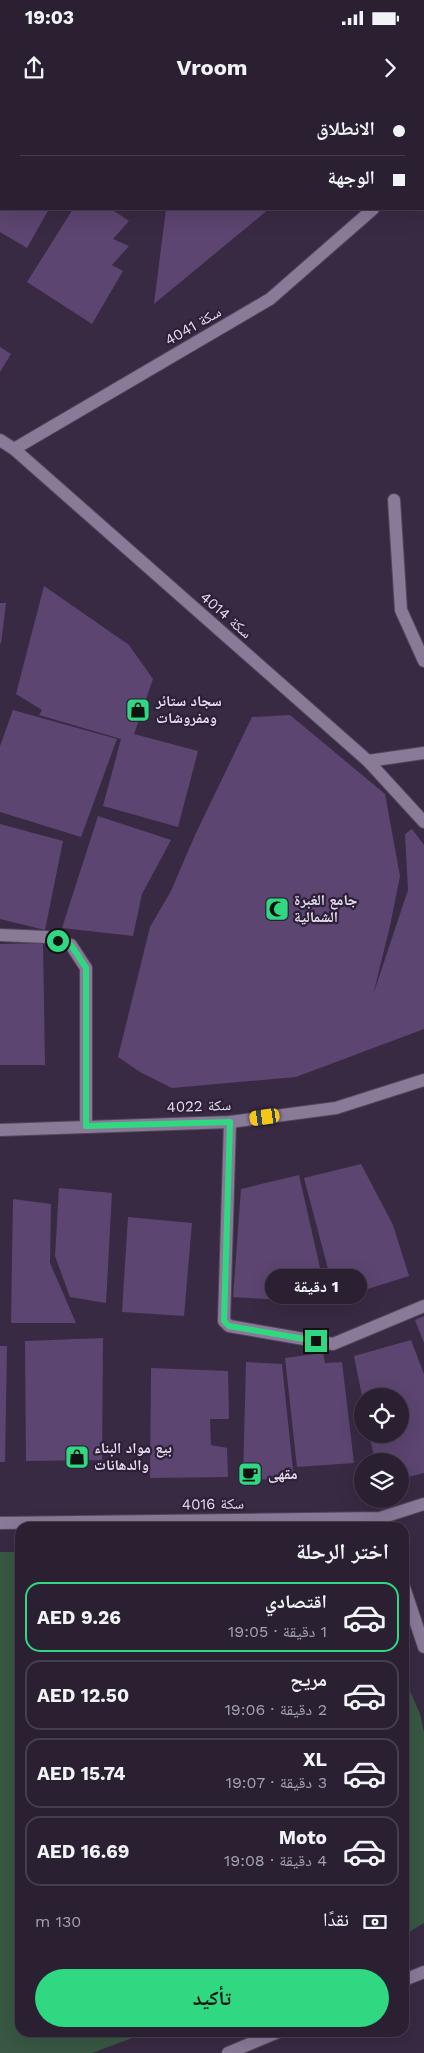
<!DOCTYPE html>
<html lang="ar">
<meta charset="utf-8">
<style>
:root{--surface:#2a2032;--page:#362d3e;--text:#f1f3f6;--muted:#a5a3ac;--line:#463e4d;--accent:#31d882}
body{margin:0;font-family:"Work Sans","Noto Naskh Arabic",sans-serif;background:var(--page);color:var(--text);direction:rtl;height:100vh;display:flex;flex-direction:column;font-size:19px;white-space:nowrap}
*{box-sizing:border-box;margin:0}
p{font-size:16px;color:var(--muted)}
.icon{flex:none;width:28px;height:28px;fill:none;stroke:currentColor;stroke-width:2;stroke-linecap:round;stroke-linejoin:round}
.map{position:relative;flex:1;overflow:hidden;direction:ltr}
.details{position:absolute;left:15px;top:1422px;width:394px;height:515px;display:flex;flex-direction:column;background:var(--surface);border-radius:15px;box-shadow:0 5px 20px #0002,0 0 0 1px var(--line);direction:rtl}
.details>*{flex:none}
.top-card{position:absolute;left:0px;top:0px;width:425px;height:110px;box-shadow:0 5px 20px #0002,0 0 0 1px var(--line);direction:rtl;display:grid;align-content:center;height:110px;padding:0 20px;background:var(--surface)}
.controls{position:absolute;left:354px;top:1288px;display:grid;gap:10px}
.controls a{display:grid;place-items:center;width:55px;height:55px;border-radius:50%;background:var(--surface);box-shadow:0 5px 20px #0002,0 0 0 1px var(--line);font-size:25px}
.end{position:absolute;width:22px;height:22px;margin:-11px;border:6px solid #31d882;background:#111;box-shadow:0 0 0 2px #111}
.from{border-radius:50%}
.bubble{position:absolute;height:35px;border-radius:18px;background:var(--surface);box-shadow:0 5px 20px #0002,0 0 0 1px var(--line);font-size:16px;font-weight:700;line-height:35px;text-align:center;direction:rtl}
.car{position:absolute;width:15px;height:30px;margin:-15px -8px;border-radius:6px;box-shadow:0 0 4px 1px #0007;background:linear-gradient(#f5c518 24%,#345 0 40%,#f5c518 0 76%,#345 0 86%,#f5c518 0)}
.top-card b{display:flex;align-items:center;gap:18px;height:48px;font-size:19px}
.top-card b+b{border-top:1px solid var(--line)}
.top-card i{width:12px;height:12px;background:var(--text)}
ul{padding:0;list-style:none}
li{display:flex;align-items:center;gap:15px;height:70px;margin:0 10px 8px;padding:0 10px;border:2px solid var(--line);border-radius:15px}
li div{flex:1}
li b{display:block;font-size:19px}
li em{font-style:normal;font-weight:700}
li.current{border-color:var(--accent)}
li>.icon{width:45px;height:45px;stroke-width:1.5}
h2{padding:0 20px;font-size:22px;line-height:60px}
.pay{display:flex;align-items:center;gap:12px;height:55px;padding:0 20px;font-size:19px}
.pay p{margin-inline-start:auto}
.button{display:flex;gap:10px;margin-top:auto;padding:10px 20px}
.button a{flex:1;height:58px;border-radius:30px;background:var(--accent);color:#111;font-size:20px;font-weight:700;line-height:58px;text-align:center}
.status{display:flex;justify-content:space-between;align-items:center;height:35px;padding:0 25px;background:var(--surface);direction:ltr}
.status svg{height:14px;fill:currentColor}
header{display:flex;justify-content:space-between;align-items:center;height:65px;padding:0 20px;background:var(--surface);font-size:22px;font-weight:700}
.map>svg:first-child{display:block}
.green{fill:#385843}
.building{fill:#5c4570}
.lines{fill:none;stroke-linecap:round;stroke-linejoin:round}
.minor-casing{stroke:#52465c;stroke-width:14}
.minor{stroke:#897a98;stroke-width:12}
.route{stroke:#31d882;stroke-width:6}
.labels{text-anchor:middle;stroke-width:4.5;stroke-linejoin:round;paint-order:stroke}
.street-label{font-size:15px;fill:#e4dbec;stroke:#2d2039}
.poi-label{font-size:15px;font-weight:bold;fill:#e4dbec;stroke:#2d2039;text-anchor:start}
</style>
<div class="status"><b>19:03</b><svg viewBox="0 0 49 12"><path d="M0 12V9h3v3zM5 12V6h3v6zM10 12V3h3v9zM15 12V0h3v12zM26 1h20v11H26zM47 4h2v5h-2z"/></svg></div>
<header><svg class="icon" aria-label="forward" viewBox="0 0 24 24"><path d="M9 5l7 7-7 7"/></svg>Vroom<svg class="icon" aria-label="share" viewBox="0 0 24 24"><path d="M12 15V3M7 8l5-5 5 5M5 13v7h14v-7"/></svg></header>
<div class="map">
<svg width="424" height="1953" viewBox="0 0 424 1953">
<rect width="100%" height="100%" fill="#382a43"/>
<!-- green -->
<g class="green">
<polygon points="0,1452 20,1452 20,1932 146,1933 92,1953 0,1953"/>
<polygon points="404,1577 420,1614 424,1632 424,1823 404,1835"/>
</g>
<!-- building -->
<g class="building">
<polygon points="0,109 49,109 27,148 0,132"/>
<polygon points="73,109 111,109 129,121 113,139 129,146 112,165 123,171 92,224 27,182"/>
<polygon points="166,109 269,109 154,204"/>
<polygon points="0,247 11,254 0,272"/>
<polygon points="44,486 129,545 153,579 134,634 198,651 178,727 103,706 121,639 39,615 42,610 16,594"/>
<polygon points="0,503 6,503 1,544 0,543"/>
<polygon points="13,610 117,639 81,737 0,712 0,646"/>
<polygon points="290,615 385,694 400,776 390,826 373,895 408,790 405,734 412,729 424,745 424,929 296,977 172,988 140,972 118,957 150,827 171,791 195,735 252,617"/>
<polygon points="98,716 171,740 142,794 133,836 62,828"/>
<polygon points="0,724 63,741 45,830 0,819"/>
<polygon points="43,843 45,965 0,965 0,844"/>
<polygon points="361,1064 393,1125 409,1176 336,1199 304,1078"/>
<polygon points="299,1075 328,1203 233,1197 241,1089"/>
<polygon points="59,1088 112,1093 106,1203 70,1197 55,1156"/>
<polygon points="13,1099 51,1104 50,1163 76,1223 11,1223"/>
<polygon points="128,1117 192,1123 184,1216 122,1212"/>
<polygon points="424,1216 424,1243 415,1220"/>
<polygon points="103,1238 102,1360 26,1361 25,1241"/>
<polygon points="411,1240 424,1274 424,1373 400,1379 400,1361 375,1361 369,1334 400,1334 400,1296 362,1296 354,1256"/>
<polygon points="0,1246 7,1246 5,1362 0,1362"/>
<polygon points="323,1253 325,1263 342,1262 354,1363 297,1367 285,1258"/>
<polygon points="246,1262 282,1264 294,1380 243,1379"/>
<polygon points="151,1268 228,1271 229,1319 210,1319 211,1345 227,1348 228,1377 150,1378"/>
</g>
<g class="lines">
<!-- minor casing -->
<g class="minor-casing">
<g id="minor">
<polyline points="41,0 43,1"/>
<polyline points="424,11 424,10"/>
<polyline points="0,340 14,349 368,661 424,722"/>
<polyline points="14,349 270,199 373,109"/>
<polyline points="394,400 401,510 424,561"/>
<polyline points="368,661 424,653"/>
<polyline points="0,835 46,837 71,845 86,868 86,1026"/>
<polyline points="230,1022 224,1221 229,1226 333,1244 424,1206"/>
<polyline points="0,1030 230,1022 336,1008 424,980"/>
<polyline points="0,1423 380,1418 424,1404"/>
<polyline points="404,1487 424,1547"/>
<polyline points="404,1880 424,1872"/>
<polyline points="228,1953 278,1932"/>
</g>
</g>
<!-- minor -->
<use href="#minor" class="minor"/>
</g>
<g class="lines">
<!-- route -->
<polyline class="route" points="58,841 71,845 86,868 86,1026 230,1022 224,1221 229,1226 316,1241"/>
</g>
<!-- icons -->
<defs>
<g id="shop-square" transform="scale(1.25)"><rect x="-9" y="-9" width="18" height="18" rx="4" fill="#31d882" stroke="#2d2039"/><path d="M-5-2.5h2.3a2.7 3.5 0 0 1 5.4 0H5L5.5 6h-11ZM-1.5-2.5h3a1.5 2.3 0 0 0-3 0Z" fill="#111"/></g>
<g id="mosque-square" transform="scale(1.25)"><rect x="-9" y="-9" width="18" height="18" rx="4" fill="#31d882" stroke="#2d2039"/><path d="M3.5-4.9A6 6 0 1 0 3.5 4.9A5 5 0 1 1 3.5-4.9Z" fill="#111"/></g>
<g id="cafe-square" transform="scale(1.25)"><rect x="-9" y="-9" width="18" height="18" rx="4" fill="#31d882" stroke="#2d2039"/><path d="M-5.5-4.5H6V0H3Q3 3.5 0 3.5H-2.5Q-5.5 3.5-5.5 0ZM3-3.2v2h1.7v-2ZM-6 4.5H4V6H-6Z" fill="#111"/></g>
</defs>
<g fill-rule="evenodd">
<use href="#shop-square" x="138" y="610"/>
<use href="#mosque-square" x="277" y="809"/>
<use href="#shop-square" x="77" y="1357"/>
<use href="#cafe-square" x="250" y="1374"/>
</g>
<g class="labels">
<!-- street labels -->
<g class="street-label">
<text transform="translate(193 226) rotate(-30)" y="5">سكة 4041</text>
<text transform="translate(226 515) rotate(41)" y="5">سكة 4014</text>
<text transform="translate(199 1006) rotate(-2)" y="5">سكة 4022</text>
<text transform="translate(213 1404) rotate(-1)" y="5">سكة 4016</text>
</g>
<!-- poi labels -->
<g class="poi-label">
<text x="156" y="606">سجاد ستائر<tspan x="156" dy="17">ومفروشات</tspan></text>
<text x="294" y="805">جامع الغبرة<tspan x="294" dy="17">الشمالية</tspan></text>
<text x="94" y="1353">بيع مواد البناء<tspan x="94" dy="17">والدهانات</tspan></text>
<text x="268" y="1379">مقهى</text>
</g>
</g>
</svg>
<div class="controls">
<a><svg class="icon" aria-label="locate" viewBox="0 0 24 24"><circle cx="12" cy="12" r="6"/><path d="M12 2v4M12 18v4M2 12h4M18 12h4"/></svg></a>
<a><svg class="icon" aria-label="layers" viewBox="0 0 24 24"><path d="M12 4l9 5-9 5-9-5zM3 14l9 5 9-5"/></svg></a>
</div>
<i class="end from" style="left:58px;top:841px"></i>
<i class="end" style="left:316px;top:1241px"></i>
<div class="bubble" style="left:265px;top:1169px;width:102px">1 دقيقة</div>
<i class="car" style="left:265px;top:1017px;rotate:262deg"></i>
<div class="top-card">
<b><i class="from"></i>الانطلاق</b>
<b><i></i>الوجهة</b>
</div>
<section class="details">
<h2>اختر الرحلة</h2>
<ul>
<li class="current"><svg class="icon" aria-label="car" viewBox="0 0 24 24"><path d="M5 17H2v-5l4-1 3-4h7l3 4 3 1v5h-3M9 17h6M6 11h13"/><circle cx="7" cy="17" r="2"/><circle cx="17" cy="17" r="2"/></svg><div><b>اقتصادي</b><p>1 دقيقة · 19:05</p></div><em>AED 9.26</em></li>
<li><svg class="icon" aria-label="car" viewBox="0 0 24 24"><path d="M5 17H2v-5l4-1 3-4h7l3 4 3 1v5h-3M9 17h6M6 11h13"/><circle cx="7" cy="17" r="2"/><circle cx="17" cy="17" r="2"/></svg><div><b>مريح</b><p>2 دقيقة · 19:06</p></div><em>AED 12.50</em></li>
<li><svg class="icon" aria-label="car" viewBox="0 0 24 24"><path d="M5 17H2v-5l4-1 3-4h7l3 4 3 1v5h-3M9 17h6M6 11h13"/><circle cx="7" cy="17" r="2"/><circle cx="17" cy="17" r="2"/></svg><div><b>XL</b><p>3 دقيقة · 19:07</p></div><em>AED 15.74</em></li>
<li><svg class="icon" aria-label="car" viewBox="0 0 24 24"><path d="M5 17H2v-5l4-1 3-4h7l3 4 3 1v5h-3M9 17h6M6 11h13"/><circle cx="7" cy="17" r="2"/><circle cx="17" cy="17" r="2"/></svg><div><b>Moto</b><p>4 دقيقة · 19:08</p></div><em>AED 16.69</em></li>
</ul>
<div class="pay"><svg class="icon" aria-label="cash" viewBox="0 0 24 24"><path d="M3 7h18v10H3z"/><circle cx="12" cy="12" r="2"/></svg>نقدًا<p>130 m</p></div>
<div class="button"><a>تأكيد</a></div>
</section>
</div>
